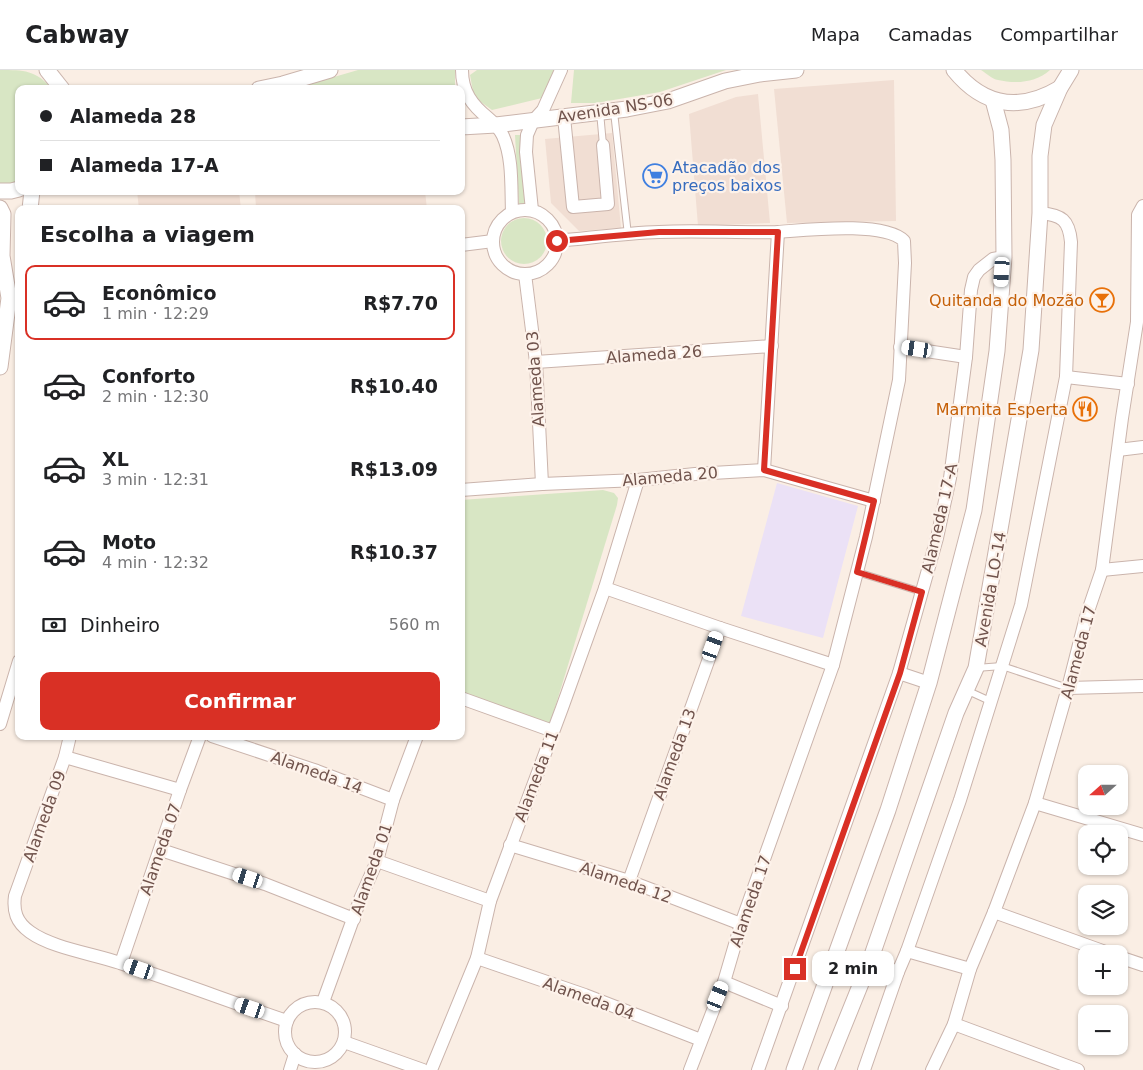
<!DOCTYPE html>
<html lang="pt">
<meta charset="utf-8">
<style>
:root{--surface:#fff;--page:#f2f2f2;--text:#202124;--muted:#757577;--line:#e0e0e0;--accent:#d93025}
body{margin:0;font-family:"DejaVu Sans",sans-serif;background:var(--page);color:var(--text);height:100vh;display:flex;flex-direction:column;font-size:19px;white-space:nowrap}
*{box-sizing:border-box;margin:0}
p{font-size:16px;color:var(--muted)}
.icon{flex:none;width:28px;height:28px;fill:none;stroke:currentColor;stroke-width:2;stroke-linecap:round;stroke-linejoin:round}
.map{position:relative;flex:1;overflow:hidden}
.sheet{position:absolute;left:15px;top:135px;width:450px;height:535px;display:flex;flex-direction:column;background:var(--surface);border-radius:10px;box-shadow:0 1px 4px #0004}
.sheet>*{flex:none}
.guide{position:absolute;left:15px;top:15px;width:450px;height:110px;border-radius:10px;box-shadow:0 1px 4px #0004;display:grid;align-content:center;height:110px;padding:0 25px;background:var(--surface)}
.needle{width:32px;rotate:249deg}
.buttons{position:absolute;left:1078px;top:695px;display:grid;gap:10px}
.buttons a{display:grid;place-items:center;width:50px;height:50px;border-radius:10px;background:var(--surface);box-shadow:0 1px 4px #0004;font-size:25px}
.end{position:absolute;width:22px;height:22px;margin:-11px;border:6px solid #d93025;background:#fff;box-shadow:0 0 0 2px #fff}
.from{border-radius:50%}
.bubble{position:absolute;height:35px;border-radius:10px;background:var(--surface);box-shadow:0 1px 4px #0004;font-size:16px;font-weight:700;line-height:35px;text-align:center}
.car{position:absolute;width:15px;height:30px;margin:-15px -8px;border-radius:6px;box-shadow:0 0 4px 1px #0007;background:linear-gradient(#fff 24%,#345 0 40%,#fff 0 76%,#345 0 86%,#fff 0)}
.guide b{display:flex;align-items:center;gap:18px;height:48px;font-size:19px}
.guide b+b{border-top:1px solid var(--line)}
.guide i{width:12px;height:12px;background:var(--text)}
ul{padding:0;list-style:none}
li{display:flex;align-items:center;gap:15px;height:75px;margin:0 10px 8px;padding:0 15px;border:2px solid transparent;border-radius:10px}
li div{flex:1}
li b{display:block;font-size:19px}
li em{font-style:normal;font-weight:700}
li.selected{border-color:var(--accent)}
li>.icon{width:45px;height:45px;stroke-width:1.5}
h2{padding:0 25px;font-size:22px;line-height:60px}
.pay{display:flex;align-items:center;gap:12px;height:55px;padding:0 25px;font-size:19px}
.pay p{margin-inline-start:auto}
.action{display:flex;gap:10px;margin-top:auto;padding:10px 25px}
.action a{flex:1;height:58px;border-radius:10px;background:var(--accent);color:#fff;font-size:20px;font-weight:700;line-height:58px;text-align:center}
header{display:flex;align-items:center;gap:30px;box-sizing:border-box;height:70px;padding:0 25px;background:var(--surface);border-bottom:1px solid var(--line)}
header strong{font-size:24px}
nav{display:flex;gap:28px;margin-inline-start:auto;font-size:18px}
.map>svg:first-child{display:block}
.residential{fill:#f1ded3}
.education{fill:#ebe1f6}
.green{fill:#d8e6c4}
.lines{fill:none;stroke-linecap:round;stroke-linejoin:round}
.service-casing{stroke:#cab4ac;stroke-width:8}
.minor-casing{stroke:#cab4ac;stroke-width:14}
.tertiary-casing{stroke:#cab4ac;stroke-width:17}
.service{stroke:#fff;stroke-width:6}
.minor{stroke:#fff;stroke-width:12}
.tertiary{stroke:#fff;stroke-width:15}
.route{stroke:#d93025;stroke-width:6}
.labels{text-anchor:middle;stroke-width:4.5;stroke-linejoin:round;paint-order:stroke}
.street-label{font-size:16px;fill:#70534c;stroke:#fdf2ea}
.shop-label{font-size:16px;fill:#366cbe;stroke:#fdf2ea;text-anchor:start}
.food-label{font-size:16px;fill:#c56008;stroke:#fdf2ea;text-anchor:end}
</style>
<header>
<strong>Cabway</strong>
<nav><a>Mapa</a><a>Camadas</a><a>Compartilhar</a></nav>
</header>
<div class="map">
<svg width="1143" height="1000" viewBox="0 0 1143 1000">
<rect width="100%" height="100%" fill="#faeee4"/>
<!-- residential -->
<g class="residential">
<polygon points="894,10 896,151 787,153 774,19"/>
<polygon points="758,24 770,153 698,156 689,44 736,27"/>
<polygon points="612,63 621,158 579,161 551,133 545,69"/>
<polygon points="137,121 239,121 241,139 139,139"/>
<polygon points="255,121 425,121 427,139 256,139"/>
</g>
<!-- education -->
<polygon class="education" points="777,413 858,436 823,568 741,546"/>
<!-- green -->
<g class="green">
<path d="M0,0C24,0 36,0 52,19H19V111L7,114L0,113Z"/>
<polygon points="358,0 455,0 455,19 293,19"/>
<polygon points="477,0 553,0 553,3 542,28 492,40 474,27 470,5"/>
<polygon points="574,0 726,0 660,22 596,33 571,33"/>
<path d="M981,0H1050C1036,13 1015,14 998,10C992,9 986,3 981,0Z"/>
<polygon points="515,65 520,65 527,135 519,136"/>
<circle cx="524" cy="171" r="23"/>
<polygon points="603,420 614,423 618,428 617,435 550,654 461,623 461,430"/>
</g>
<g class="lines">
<!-- service casing -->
<g class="service-casing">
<g id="service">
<polyline points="600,42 603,75"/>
<polyline points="614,42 628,165"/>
<polyline points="857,502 922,522"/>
<polyline points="976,598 1002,596 1068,618"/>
<polyline points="966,620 990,631"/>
</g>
</g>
<!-- minor casing -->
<g class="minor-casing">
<g id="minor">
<path d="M462,0C462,22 472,35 488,48C494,53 500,59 503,66C513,88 511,117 512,142"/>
<polyline points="564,47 573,137 608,134 603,75"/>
<circle cx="525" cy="172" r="32"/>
<polyline points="532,140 526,82 527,65 533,51 543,40 561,0"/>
<path d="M557,171C591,168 625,163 659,162C699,160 738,163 778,162C807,160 884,151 904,171L905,193L899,310L866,467L833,595L741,854L724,912L690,1000"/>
<polyline points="461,175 493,171"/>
<polyline points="525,204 536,292 542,414"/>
<polyline points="900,277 966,287"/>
<polyline points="536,292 772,276"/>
<polyline points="1066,307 1128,314"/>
<polyline points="1118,380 1143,377"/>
<polyline points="764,400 778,162"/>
<polyline points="461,420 542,414 638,410 695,404 764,400 874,431"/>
<polyline points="1102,500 1143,496"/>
<polyline points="605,518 720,558 833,595"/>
<polyline points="899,603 929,613"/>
<polyline points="1068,618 1143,616"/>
<polyline points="461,628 553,661"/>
<polyline points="0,654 19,591"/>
<path d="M70,666L65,687L15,826C13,841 16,852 30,862C52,878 94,884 120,893C176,911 231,932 287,951"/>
<polyline points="212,666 317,701 393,730"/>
<polyline points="65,687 180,720"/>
<polyline points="1035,733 1143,765"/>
<polyline points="510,775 629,811 741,854"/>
<polyline points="161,780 265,814 354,849"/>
<polyline points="377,791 490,831"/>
<polyline points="629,811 720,558"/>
<polyline points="994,842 1111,884"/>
<polyline points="907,881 970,899"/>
<polyline points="1119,887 1143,895"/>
<polyline points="477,888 585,925 701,970"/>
<polyline points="870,891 898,902"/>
<polyline points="121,893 180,720 200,666"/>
<polyline points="724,912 782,936"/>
<circle cx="315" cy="962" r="30"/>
<polyline points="323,932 361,827 377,791 393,730 417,666"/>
<polyline points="954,954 1078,1000"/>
<polyline points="344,972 423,1000"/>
<polyline points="290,1000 295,984"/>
<polyline points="431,1000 477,888 490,831 562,638 605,518 638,410"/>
<polyline points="758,1000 899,603 937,468 950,408 966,287 971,220 974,207 979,200 993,189 1004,187"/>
<path d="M864,1000L898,902L907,881L960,730L1021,535L1066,307L1071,172C1069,150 1062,145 1040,143"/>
<polyline points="932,1000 954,954 970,899 994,842 1035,733 1068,618 1086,547 1102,500 1122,348 1137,252 1138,145 1143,136"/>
</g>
</g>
<!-- tertiary casing -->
<g class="tertiary-casing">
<g id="tertiary">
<polyline points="47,0 62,19"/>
<path d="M954,0C984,37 1020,42 1060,18"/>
<polyline points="259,19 283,14 330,0"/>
<polyline points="461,57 496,55 627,39 668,31 725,11 760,4 796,0"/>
<polyline points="0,121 11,121 19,119"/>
<polyline points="0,138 3,144 2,186 9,228 0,297"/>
<polyline points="30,139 32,121"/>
<polyline points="794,1000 888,740 929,613 974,440 997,281 1004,187 1003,90 1001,60 993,30"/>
<polyline points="826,1000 870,891 956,643 976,598 1031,280 1040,143 1040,86 1044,55 1060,18 1071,0"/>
</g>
</g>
<!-- service -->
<use href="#service" class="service"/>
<!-- minor -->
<use href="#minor" class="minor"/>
<!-- tertiary -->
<use href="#tertiary" class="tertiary"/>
</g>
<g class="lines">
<!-- route -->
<polyline class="route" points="557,171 659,162 778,162 764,400 874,431 857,502 922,522 900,603 795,899"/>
</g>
<!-- icons -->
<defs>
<g id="supermarket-ring" transform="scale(1.25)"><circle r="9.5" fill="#fdf2ea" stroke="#3f7fe0" stroke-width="1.5"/><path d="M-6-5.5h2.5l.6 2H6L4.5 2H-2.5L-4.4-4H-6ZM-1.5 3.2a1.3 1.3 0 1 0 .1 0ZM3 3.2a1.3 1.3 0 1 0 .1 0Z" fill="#3f7fe0"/></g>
<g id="bar-ring" transform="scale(1.25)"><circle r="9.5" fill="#fdf2ea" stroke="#e8710a" stroke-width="1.5"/><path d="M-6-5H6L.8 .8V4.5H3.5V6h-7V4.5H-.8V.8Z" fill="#e8710a"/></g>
<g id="restaurant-ring" transform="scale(1.25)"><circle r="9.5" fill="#fdf2ea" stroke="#e8710a" stroke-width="1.5"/><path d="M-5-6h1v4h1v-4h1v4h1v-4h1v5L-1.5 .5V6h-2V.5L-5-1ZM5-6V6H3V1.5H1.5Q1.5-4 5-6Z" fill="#e8710a"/></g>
</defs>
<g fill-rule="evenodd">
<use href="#supermarket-ring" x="655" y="106"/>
<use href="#bar-ring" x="1102" y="230"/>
<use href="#restaurant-ring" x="1085" y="339"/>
</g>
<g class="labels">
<!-- street labels -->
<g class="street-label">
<text transform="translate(615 38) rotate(-9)" y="6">Avenida NS-06</text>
<text transform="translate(654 284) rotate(-4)" y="6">Alameda 26</text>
<text transform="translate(535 309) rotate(-94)" y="6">Alameda 03</text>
<text transform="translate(670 406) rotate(-5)" y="6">Alameda 20</text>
<text transform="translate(939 448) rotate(-77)" y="6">Alameda 17-A</text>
<text transform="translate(990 519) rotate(-80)" y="6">Avenida LO-14</text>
<text transform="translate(1078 582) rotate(-75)" y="6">Alameda 17</text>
<text transform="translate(674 684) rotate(-70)" y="6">Alameda 13</text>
<text transform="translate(317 702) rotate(20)" y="6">Alameda 14</text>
<text transform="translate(536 706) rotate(-69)" y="6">Alameda 11</text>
<text transform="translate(44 746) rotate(-70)" y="6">Alameda 09</text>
<text transform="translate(160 779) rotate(-71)" y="6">Alameda 07</text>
<text transform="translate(371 799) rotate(-71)" y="6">Alameda 01</text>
<text transform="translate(626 812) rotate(19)" y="6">Alameda 12</text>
<text transform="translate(750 831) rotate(-71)" y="6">Alameda 17</text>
<text transform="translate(589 928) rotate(20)" y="6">Alameda 04</text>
</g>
<!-- shop labels -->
<g class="shop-label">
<text x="672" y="103">Atacadão dos<tspan x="672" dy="18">preços baixos</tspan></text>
</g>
<!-- food labels -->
<g class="food-label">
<text x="1084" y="236">Quitanda do Mozão</text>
<text x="1068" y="345">Marmita Esperta</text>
</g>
</g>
</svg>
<div class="buttons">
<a><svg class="needle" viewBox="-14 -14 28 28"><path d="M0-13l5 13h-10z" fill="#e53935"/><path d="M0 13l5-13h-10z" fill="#757577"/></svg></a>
<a><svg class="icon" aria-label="locate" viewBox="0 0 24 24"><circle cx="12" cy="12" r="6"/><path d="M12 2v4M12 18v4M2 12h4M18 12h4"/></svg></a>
<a><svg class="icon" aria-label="layers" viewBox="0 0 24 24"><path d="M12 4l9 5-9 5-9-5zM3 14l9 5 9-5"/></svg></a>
<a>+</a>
<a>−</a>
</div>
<i class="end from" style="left:557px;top:171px"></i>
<i class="end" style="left:795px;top:899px"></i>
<div class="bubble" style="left:812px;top:881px;width:82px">2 min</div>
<i class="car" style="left:1002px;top:202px;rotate:184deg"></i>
<i class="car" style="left:917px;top:279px;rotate:279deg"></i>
<i class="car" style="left:713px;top:576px;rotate:20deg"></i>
<i class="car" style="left:248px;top:808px;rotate:288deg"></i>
<i class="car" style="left:139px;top:899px;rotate:289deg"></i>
<i class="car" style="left:718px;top:926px;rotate:22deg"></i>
<i class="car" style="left:250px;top:938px;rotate:289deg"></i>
<div class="guide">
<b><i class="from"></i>Alameda 28</b>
<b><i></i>Alameda 17-A</b>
</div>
<section class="sheet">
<h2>Escolha a viagem</h2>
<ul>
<li class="selected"><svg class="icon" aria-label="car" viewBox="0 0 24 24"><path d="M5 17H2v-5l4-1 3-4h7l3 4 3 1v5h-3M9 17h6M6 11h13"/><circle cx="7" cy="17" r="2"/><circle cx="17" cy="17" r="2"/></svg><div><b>Econômico</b><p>1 min · 12:29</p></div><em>R$7.70</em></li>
<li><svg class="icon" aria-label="car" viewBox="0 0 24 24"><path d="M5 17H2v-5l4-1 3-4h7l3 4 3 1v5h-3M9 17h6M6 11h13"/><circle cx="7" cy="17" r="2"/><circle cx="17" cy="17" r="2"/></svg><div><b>Conforto</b><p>2 min · 12:30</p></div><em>R$10.40</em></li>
<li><svg class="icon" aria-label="car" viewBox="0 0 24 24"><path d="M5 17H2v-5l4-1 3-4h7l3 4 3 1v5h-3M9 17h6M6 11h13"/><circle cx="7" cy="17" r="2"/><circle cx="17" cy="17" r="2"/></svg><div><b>XL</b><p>3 min · 12:31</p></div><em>R$13.09</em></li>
<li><svg class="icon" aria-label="car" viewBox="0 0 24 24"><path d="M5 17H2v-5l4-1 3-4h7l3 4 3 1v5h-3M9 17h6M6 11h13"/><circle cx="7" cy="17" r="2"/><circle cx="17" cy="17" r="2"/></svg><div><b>Moto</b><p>4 min · 12:32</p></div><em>R$10.37</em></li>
</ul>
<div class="pay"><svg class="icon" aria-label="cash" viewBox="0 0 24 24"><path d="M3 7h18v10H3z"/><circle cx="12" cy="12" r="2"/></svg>Dinheiro<p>560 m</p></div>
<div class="action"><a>Confirmar</a></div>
</section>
</div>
